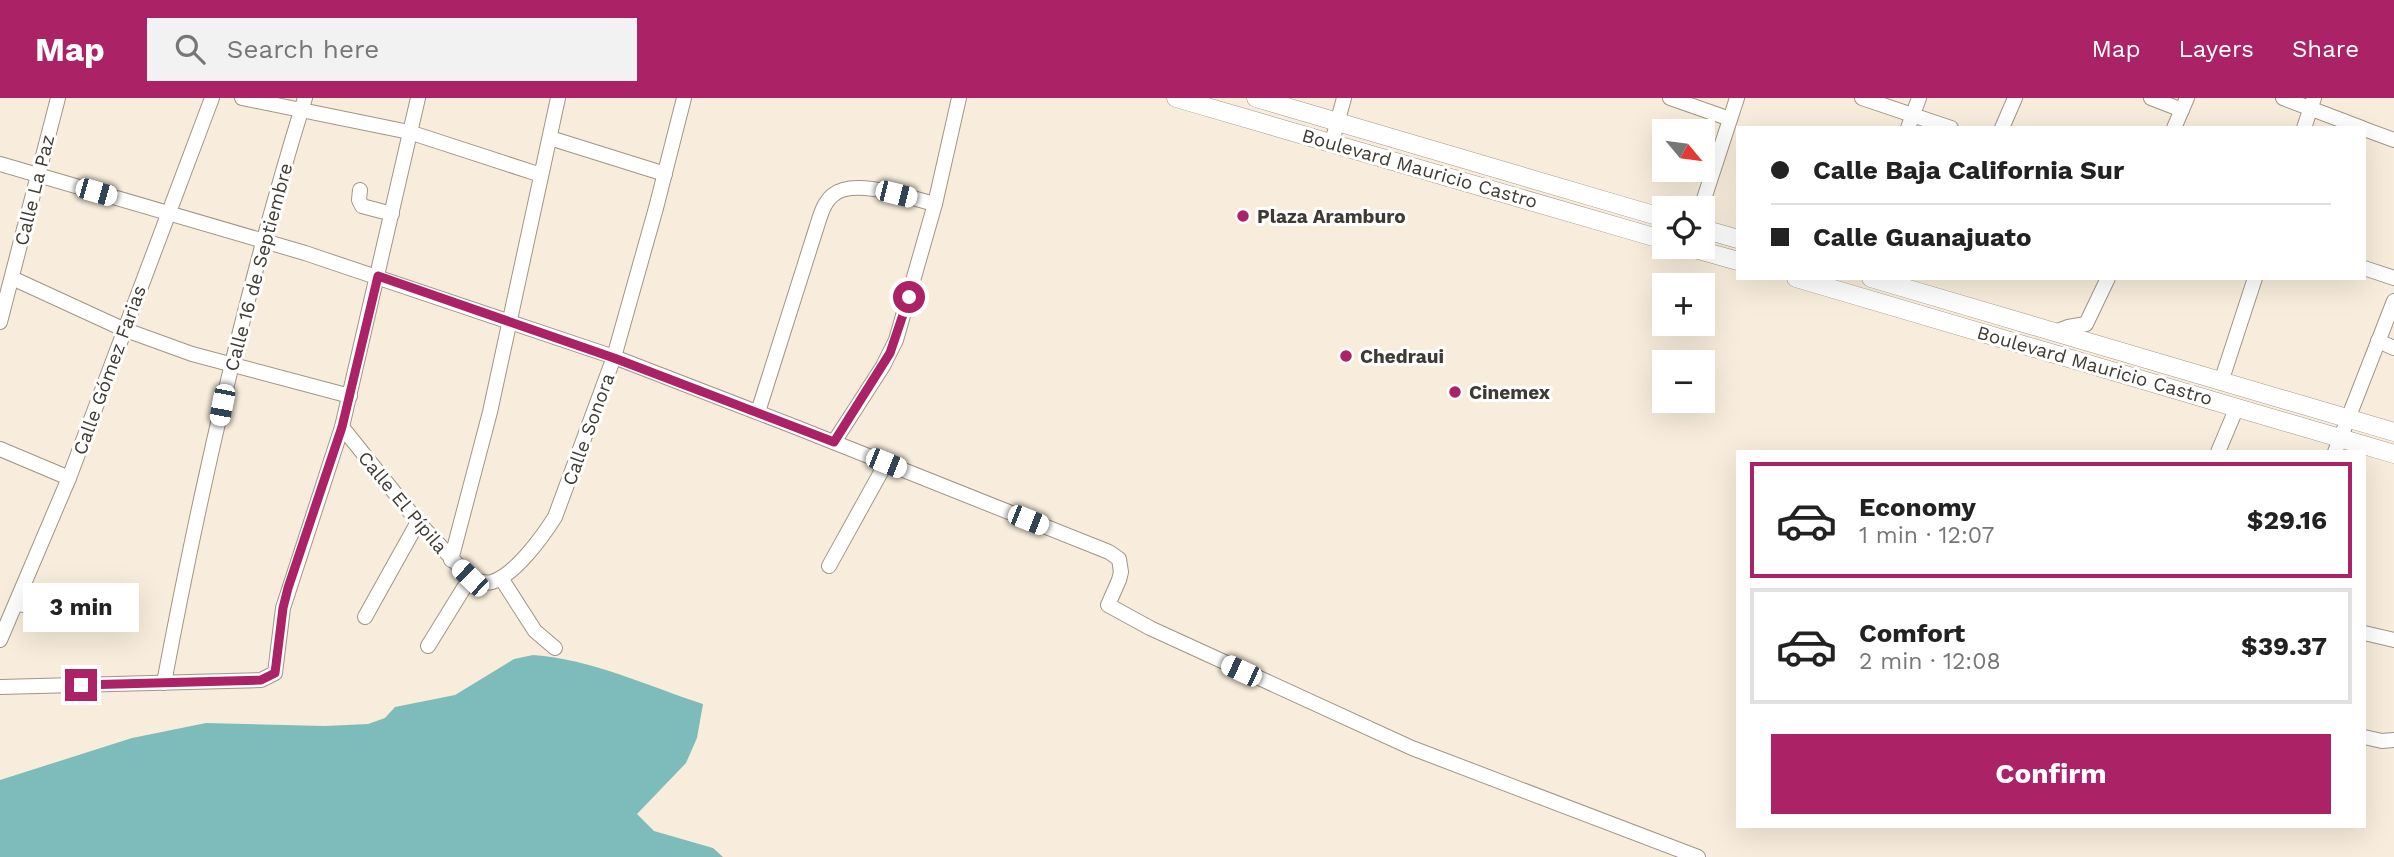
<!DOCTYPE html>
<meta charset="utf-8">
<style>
:root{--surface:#fff;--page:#f2f2f2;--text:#222;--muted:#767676;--line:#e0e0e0;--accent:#ab2267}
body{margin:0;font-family:"Work Sans",sans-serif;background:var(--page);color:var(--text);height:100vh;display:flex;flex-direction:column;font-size:26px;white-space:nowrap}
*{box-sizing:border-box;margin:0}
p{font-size:23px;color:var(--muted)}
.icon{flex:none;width:38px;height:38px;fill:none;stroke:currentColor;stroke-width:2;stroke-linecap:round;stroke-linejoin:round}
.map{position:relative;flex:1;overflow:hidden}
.details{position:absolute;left:1736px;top:352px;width:630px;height:378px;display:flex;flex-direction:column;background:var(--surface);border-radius:0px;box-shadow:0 7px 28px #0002}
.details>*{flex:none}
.hud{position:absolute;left:1736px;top:28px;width:630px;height:154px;border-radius:0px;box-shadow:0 7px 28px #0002;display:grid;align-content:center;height:154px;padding:0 35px;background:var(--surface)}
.needle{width:46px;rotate:119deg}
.buttons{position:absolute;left:1652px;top:21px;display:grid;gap:14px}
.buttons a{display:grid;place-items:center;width:63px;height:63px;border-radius:0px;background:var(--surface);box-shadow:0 7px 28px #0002;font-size:35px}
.end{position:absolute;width:32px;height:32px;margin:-16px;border:9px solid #ab2267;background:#fff;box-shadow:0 0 0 4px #fff}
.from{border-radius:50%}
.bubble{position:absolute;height:49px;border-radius:0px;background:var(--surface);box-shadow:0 7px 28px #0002;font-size:23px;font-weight:700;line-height:49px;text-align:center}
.car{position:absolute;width:21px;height:42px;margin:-21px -10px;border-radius:9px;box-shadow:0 0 5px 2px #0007;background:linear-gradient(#fff 24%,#345 0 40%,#fff 0 76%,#345 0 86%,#fff 0)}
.hud b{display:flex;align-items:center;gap:24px;height:66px;font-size:26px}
.hud b+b{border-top:2px solid var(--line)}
.hud i{width:18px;height:18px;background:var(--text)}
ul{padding:12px 0 0;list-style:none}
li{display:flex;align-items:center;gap:21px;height:116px;margin:0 14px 10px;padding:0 21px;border:4px solid var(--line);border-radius:0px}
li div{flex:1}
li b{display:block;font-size:26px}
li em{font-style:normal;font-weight:700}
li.on{border-color:var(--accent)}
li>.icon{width:63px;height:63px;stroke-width:1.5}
.primary-button{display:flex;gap:14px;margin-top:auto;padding:14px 35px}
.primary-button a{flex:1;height:80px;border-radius:0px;background:var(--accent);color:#fff;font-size:28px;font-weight:700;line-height:80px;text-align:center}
header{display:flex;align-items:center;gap:42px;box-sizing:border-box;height:98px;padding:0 35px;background:var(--accent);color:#fff}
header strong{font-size:33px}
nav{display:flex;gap:38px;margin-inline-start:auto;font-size:24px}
.search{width:490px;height:63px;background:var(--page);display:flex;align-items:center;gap:18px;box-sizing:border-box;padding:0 24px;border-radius:0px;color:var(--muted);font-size:26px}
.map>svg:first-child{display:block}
.water{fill:#7ebcbc}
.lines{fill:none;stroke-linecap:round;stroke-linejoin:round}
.minor-casing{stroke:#a09686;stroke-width:16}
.major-casing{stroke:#a09686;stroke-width:19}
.minor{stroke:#fff;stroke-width:14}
.major{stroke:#fff;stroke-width:18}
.route{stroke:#ab2267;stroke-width:9}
.poi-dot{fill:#ab2267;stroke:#fff;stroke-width:2.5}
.labels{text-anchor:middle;stroke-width:6;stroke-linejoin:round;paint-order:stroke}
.street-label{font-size:19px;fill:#3f3b34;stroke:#fff}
.poi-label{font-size:19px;font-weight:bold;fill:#3f3b34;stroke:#fff;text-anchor:start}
</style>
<header>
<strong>Map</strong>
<div class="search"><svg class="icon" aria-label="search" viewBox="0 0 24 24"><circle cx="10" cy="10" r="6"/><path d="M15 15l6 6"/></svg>Search here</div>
<nav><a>Map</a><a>Layers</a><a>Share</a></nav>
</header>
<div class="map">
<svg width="2394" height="759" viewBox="0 0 2394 759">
<rect width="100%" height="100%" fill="#f8eddc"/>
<!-- water -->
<path class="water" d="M533,557C591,561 648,588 703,606L697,640L686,665L637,716L654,733L713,750L723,759H0V682L132,640L206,625L325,628L368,626L385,620L395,609L455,597L514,561Z"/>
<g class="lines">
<!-- minor casing -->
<g class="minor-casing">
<g id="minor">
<polyline points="242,0 409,34 541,77"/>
<polyline points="1670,0 1730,21"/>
<polyline points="1862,0 1951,30"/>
<polyline points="2151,0 2182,12"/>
<polyline points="2283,0 2362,30"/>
<polyline points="1908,30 1919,0"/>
<polyline points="2002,30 2015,0"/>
<polyline points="2174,30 2187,0"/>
<polyline points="2304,30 2314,0"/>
<polyline points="2364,31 2394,42"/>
<polyline points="550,40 665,76"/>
<polyline points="1332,44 1344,0"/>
<polyline points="0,66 305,155 614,259 798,330 1109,454 1119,461 1121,474 1119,482 1108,507 1150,530 1412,650 1698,759"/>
<polyline points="360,92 359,102 362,108 392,116"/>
<polyline points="1701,110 1737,0"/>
<polyline points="2364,170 2394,180"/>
<polyline points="12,180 123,231 192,256 350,298"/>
<polyline points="0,224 58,0"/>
<polyline points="2055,234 2068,229 2086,226 2108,180"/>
<polyline points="2378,243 2394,250"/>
<polyline points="2221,284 2255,180"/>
<path d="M758,314L816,131C820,119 823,105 833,97C854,79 910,100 935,106"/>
<path d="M342,329L418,424L470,480C478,483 484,486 492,484C515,477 543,438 555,419L614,259L656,110L684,0"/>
<polyline points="834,344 883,268 896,242 935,106 959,0"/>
<polyline points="0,351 69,380"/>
<polyline points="2218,354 2237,309"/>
<polyline points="2335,354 2394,203"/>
<polyline points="451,462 490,314 558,0"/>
<polyline points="829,468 886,365"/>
<polyline points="501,480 535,533 555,550"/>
<polyline points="17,506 91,516"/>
<polyline points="365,519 418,424"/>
<polyline points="2364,535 2394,542"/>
<polyline points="0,542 69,380 212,0"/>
<polyline points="428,548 470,480"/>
<path d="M164,585C201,387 245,193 305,0"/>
<polyline points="0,589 261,582 275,575 283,510 342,329 418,0"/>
<polyline points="2364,639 2382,643 2394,642"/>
</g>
</g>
<!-- major casing -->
<g class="major-casing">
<g id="major">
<polyline points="1176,0 1664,142"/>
<polyline points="1256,0 1664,120"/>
<polyline points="1703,131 1738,141"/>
<polyline points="1688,149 1738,163"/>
<polyline points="1796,180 2394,356"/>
<polyline points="1871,180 2394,334"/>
</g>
</g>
<!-- minor -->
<use href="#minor" class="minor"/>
<!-- major -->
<use href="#major" class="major"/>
</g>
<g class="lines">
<!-- route -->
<polyline class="route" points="81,587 261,582 275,575 283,510 288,490 342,329 378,178 614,260 834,344 890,255 909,199"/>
</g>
<!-- markers -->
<g class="poi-dot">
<circle cx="1243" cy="118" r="7"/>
<circle cx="1346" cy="258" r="7"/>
<circle cx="1455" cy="294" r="7"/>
</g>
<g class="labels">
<!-- street labels -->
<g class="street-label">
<text transform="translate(1420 70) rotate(16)" y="7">Boulevard Mauricio Castro</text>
<text transform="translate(34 92) rotate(-76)" y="7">Calle La Paz</text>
<text transform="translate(258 169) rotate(-75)" y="7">Calle 16 de Septiembre</text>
<text transform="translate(2095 267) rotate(16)" y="7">Boulevard Mauricio Castro</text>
<text transform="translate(109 272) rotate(-70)" y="7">Calle Gómez Farias</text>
<text transform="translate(588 331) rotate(-70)" y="7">Calle Sonora</text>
<text transform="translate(403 404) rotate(50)" y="7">Calle El Pípila</text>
</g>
<!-- poi labels -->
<g class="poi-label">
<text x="1257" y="125">Plaza Aramburo</text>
<text x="1360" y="265">Chedraui</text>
<text x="1469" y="301">Cinemex</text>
</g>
</g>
</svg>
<div class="buttons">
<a><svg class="needle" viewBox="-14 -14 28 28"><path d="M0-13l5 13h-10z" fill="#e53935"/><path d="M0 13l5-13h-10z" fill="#767676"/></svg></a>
<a><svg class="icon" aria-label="locate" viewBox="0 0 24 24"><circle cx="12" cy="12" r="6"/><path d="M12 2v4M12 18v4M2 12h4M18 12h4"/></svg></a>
<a>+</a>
<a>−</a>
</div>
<i class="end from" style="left:909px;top:199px"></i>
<i class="end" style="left:81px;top:587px"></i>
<div class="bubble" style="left:23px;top:485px;width:116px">3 min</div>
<i class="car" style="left:96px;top:94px;rotate:106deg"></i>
<i class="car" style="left:896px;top:96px;rotate:104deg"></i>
<i class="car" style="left:222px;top:307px;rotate:191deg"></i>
<i class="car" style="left:886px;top:365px;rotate:112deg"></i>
<i class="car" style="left:1028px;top:422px;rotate:112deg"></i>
<i class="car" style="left:470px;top:480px;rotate:314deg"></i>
<i class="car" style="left:1241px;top:573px;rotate:295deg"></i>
<div class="hud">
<b><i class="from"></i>Calle Baja California Sur</b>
<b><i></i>Calle Guanajuato</b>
</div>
<section class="details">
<ul>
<li class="on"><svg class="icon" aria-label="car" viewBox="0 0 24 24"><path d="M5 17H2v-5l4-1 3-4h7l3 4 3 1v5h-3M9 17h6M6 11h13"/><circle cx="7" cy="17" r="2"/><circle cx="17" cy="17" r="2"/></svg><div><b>Economy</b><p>1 min · 12:07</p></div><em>$29.16</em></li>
<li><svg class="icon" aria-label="car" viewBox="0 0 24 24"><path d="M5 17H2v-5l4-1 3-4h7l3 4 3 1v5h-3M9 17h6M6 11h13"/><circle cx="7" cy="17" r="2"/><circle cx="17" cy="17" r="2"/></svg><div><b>Comfort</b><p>2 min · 12:08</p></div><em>$39.37</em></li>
</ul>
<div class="primary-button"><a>Confirm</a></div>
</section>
</div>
